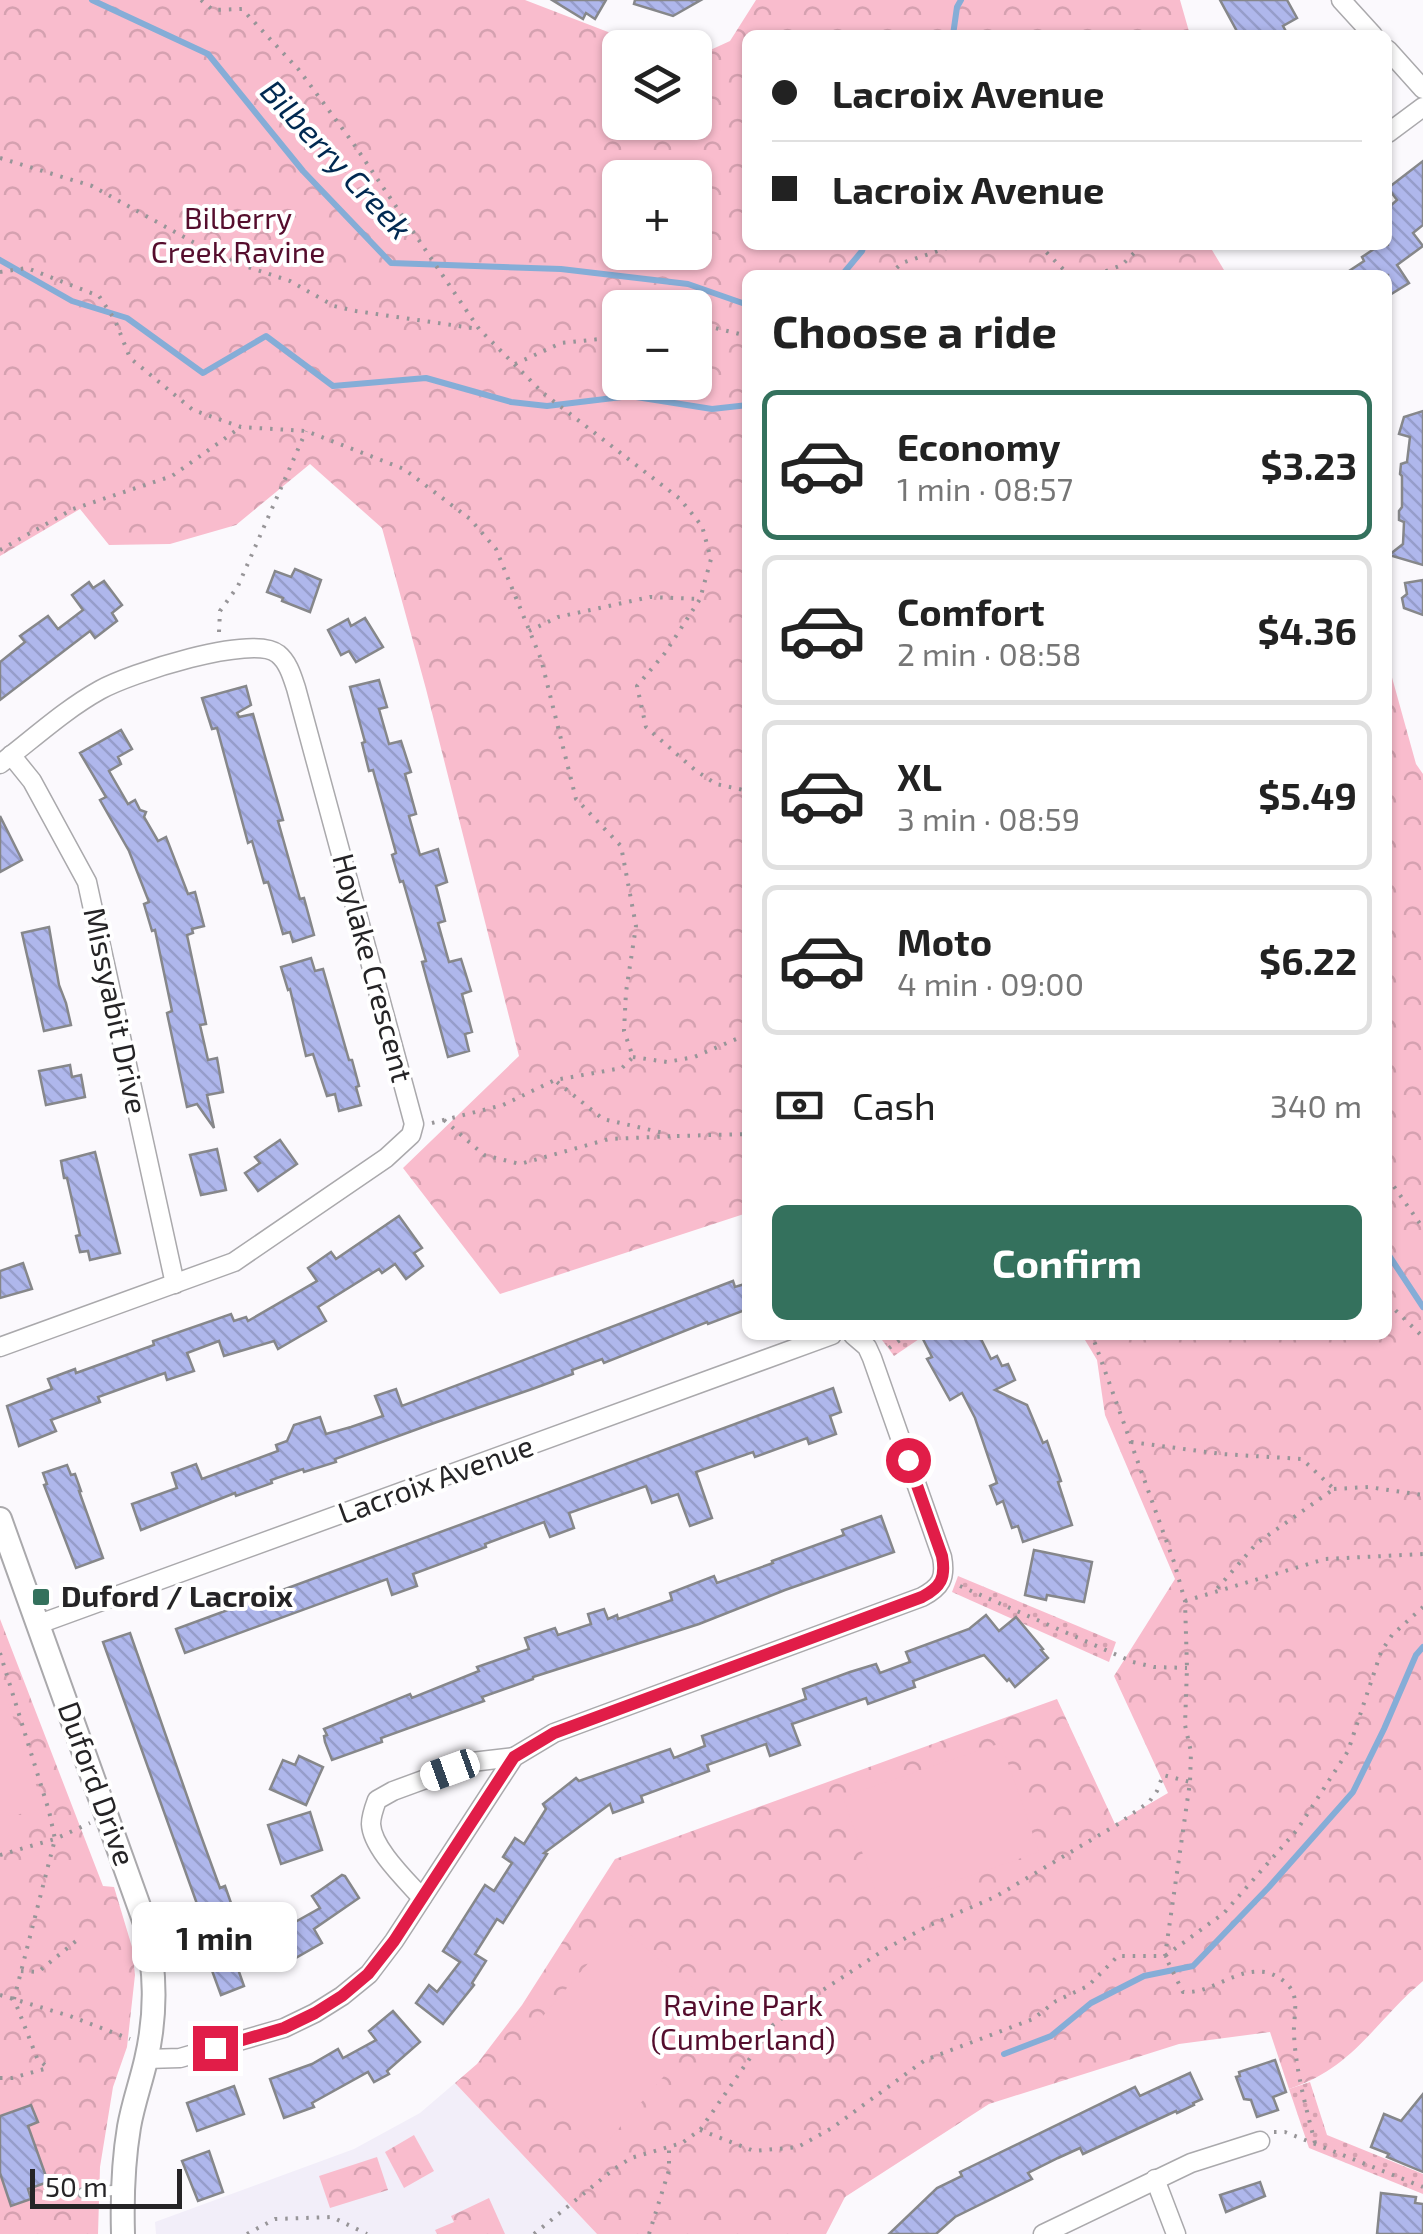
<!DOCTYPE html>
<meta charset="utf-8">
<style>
:root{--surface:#fff;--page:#f6f6f6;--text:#222;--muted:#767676;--line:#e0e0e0;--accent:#34715d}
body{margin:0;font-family:"Exo 2",sans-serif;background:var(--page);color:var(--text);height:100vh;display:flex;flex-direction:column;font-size:38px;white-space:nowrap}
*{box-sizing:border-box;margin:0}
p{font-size:32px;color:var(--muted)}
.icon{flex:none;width:55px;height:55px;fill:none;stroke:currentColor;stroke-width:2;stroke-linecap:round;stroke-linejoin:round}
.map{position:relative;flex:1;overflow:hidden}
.side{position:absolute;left:742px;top:270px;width:650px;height:1070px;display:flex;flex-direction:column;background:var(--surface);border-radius:15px;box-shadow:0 2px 8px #0004}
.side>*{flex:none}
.top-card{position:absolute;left:742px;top:30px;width:650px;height:220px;border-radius:15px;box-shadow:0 2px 8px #0004;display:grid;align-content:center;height:220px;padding:0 30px;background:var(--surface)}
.fabs{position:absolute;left:602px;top:30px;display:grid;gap:20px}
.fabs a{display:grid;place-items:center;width:110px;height:110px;border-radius:15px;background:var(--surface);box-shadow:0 2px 8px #0004;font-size:50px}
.scale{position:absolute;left:30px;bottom:25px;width:152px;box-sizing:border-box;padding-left:10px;border:5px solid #252426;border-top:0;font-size:28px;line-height:35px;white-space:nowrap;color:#252426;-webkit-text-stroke:8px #fff;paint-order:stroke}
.end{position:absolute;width:45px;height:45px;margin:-22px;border:12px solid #e11d48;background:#fff;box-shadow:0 0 0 5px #fff}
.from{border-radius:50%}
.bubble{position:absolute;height:70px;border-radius:15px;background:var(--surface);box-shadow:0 2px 8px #0004;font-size:32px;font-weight:700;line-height:70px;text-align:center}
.car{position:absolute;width:30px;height:60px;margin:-30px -15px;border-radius:12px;box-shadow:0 0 8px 2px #0007;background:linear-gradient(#fff 24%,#345 0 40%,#fff 0 76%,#345 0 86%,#fff 0)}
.top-card b{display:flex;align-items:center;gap:35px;height:95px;font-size:38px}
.top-card b+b{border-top:2px solid var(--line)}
.top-card i{width:25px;height:25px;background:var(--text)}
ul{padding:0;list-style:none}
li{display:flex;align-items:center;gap:30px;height:150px;margin:0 20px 15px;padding:0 10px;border:5px solid var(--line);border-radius:15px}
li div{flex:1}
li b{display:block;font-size:38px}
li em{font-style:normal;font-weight:700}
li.on{border-color:var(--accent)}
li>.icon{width:90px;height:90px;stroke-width:1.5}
h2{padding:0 30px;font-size:45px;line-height:120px}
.pay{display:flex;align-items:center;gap:25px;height:110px;padding:0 30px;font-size:38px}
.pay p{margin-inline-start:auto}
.primary-button{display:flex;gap:20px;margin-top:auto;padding:20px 30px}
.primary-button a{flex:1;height:115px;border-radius:15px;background:var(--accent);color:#fff;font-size:40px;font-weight:700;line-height:115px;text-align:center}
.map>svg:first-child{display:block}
.built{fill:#f2eef9}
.grass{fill:url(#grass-dots)}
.forest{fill:url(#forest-crowns);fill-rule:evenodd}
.pitch{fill:#f9bccd}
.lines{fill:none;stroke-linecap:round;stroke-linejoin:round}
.stream{stroke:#85add7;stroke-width:6}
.building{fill:url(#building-back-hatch);stroke:#86878a;stroke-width:2.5}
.service-casing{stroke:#aaa9ac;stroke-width:12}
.minor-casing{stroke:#aaa9ac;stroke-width:21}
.tertiary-casing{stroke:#aaa9ac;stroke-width:26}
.path{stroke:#979598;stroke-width:4;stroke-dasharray:2.5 8;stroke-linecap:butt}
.service{stroke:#fff;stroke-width:9}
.minor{stroke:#fff;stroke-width:18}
.tertiary{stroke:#fff;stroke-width:22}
.route{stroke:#e11d48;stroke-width:12}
.poi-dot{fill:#34715d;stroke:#fff;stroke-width:4}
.labels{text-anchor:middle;stroke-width:8;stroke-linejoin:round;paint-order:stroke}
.park-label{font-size:30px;fill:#550d2d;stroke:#fff}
.street-label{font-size:30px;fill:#252426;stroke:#fff}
.poi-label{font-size:30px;font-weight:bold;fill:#252426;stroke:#fff;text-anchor:start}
.water-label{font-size:32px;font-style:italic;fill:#002951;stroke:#fff}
</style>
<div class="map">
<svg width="1423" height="2234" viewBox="0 0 1423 2234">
<defs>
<pattern id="grass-dots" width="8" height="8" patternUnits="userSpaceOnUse" patternTransform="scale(2.5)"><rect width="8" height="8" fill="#f9bccd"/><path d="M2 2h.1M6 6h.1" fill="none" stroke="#d5a1b0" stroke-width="1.8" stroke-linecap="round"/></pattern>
<pattern id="forest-crowns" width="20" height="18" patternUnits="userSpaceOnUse" patternTransform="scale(2.5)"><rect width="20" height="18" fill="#f9bccd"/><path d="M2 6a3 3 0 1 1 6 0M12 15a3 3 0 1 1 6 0" fill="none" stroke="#d5a1b0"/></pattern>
<pattern id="building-back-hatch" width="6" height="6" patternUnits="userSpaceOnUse" patternTransform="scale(2.5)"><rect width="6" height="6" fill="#afb7ec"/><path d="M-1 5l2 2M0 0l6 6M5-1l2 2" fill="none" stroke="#969dca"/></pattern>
</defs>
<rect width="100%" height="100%" fill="#fbf9fd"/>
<!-- built -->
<polygon class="built" points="455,2083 597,2234 156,2234 155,2222 354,2149 420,2113"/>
<!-- grass -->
<g class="grass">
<polygon points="889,1335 925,1335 894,1356 882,1340"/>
<polygon points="958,1576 1116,1642 1109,1662 952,1592"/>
<polygon points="1310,2082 1327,2135 1423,2174 1423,2194 1309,2148 1289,2089"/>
</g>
<!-- forest -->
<g class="forest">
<path d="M0,0H525L647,47L620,48V122H695V57L730,41L756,0H1180L1190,35H748V245H1209L1227,275H748L747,1213L500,1294L403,1168L519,1056L426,689L382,528L310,464L236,525L170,544L109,545L80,509L0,556ZM620,178H695V252H620ZM620,308H695V382H620Z"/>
<path d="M1388,663L1416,764L1423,774V1981C1374,2022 1355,2067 1289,2089L1270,2032L1179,2044L989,2104L845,2197L826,2234H597L455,2083L477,2064L522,2005L615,1859L1057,1699L1115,1824L1168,1793L1114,1676L1175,1579L1105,1415L1097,1360L1082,1335H1388Z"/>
<polygon points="0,1619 103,1886 114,1887 132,1947 135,1975 127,2047 113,2087 100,2167 98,2234 0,2234"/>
<polygon points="414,2135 434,2171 404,2188 385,2152"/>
<polygon points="377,2157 388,2190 330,2208 319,2176"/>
<polygon points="489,2198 505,2234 437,2234 435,2230 454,2222 451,2216"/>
</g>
<!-- pitch -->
<g class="pitch">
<polygon points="0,1679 44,1808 0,1819"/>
<polygon points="1001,1743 1039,1852 881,1906 843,1797"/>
<polygon points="620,1926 720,2011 601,2149 501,2065"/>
</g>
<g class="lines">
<!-- stream -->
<g class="stream">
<polyline points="92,0 208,54 303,171 391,263 561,269 688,284 748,305"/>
<polyline points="953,35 957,7 961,0"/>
<polyline points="0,260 72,301 127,318 203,373 266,336 333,386 426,378 511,402 547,406 630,396 712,409 748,405"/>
<polyline points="842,275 862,251 864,245"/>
<polyline points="1388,1254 1423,1307"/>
<polyline points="1004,2054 1051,2036 1091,2003 1144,1976 1193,1966 1269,1887 1353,1792 1384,1729 1416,1655 1423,1647"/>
</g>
</g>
<!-- building -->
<g class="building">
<polygon points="552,0 606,0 595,19 586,13 583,19"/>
<polygon points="635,0 701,0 673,16 634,4"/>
<polygon points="1220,0 1287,0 1297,18 1283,26 1288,35 1239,35"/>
<polygon points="1423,161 1423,225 1413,233 1423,246 1397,265 1409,283 1388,296 1388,275 1343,275 1364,261 1362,257 1380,245 1388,245 1388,208 1397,200 1388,188"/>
<polygon points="1423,411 1423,565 1389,555 1403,544 1404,522 1399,520 1399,511 1402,507 1402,476 1400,474 1401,464 1407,462 1410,437 1399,434 1404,417"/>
<polygon points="295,569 321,580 310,612 282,601 283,598 267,592 275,571 291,577"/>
<polygon points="1423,580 1423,615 1404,608 1402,598 1407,594 1405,583"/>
<polygon points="104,581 122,605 112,613 117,621 95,638 90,631 0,700 0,662 25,642 20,636 48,616 58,629 83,610 72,595 89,582 93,588"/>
<polygon points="365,618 383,647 356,662 349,651 341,655 328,630 348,619 351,626"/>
<polygon points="379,680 387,707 379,709 389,744 401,741 411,772 405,774 416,814 409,816 420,855 438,849 447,882 436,886 445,921 438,923 449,962 461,959 471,991 462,994 472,1032 465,1034 469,1051 448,1057 422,962 426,961 403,881 400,882 392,855 396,853 373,770 369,771 362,743 365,742 350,687"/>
<polygon points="246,686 251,705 237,713 239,717 253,714 283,820 278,821 300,899 304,898 314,935 293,942 290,932 283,934 268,882 264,883 252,841 248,843 217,728 212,729 202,698"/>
<polygon points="121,730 132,749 118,757 121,764 109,771 128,804 135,800 140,810 146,812 144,817 158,841 166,837 188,894 195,892 204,926 192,929 193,933 187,935 206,1024 200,1025 208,1060 217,1058 223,1092 207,1095 214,1128 197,1104 187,1107 167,1013 172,1011 155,930 152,931 144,904 149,902 129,851 100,800 106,797 80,753"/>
<polygon points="0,816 22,860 0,872"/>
<polygon points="49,927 59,985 66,1003 71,1025 44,1031 22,933"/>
<polygon points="311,958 315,971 323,969 349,1060 352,1060 359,1086 356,1087 361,1105 339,1111 335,1094 327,1096 313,1054 306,1056 290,989 288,990 281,967"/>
<polygon points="70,1065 72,1077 81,1075 85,1097 46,1105 39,1071"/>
<polygon points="280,1140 297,1164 258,1191 245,1173 260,1163 255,1157"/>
<polygon points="217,1149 226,1190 201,1195 190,1155"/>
<polygon points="95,1152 120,1253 90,1260 88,1251 80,1252 76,1236 80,1235 67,1178 64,1178 61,1161"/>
<polygon points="399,1216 422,1248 414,1253 423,1266 406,1279 395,1264 382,1273 379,1269 318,1307 326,1321 278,1349 274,1341 224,1356 219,1341 187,1353 194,1371 167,1380 165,1373 98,1397 100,1402 51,1420 56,1431 19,1446 7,1406 52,1389 48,1379 75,1369 76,1373 154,1345 153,1341 231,1314 234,1321 246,1317 248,1321 317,1281 308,1268 331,1252 336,1259"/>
<polygon points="23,1263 32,1289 0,1298 0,1271"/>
<polygon points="733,1281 735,1287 748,1283 748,1309 708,1324 707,1322 604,1363 602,1359 572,1370 573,1374 535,1388 437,1422 335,1459 336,1462 304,1472 303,1469 271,1480 272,1483 236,1496 235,1493 141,1530 132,1504 177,1488 172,1473 196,1464 202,1479 278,1451 276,1445 287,1441 294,1425 320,1417 326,1434 351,1427 383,1416 375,1396 396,1389 402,1406"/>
<polygon points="932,1335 979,1335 991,1359 997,1356 1002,1366 1008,1364 1015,1380 995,1390 1027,1405 1043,1443 1047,1441 1061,1481 1058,1482 1072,1525 1023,1542 1018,1526 1012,1528 1003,1501 997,1504 990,1486 997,1483 975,1418 962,1393 950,1400 927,1359 932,1357 923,1339"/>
<polygon points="833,1388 841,1412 830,1416 836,1434 809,1444 807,1438 755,1457 753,1452 696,1472 712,1518 690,1526 678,1494 652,1503 646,1486 569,1513 574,1528 550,1537 544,1522 485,1544 486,1547 413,1574 417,1586 392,1595 387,1579 185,1653 176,1629"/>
<polygon points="67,1465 71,1475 75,1474 81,1491 79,1491 103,1558 76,1568 44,1485 47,1484 43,1473"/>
<polygon points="881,1516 894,1552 785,1590 699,1624 533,1677 533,1679 482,1697 484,1701 381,1738 382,1742 332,1760 325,1742 324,1736 327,1735 324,1729 410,1694 412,1698 479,1671 477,1667 529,1649 525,1638 555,1628 558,1635 591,1624 588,1614 604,1609 608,1619 617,1615 618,1619 672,1600 670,1593 714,1576 717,1583 773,1563 772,1561 844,1535 842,1530"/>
<polygon points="1034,1550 1092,1562 1084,1602 1047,1595 1046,1600 1025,1595"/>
<polygon points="986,1615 999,1631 1016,1617 1043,1649 1041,1650 1048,1658 1015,1687 1009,1679 1007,1681 984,1655 913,1681 915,1687 868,1704 866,1698 792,1724 800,1745 770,1756 766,1744 707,1765 709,1771 641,1796 643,1802 613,1813 610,1804 544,1853 547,1854 503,1923 497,1919 475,1954 486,1961 472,1983 474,1985 443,2024 416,2003 429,1985 437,1992 460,1962 443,1951 485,1885 494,1891 512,1863 503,1857 515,1838 524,1844 546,1809 543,1804 576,1778 579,1781 670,1749 674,1758 705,1746 702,1736 806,1699 803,1689 850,1672 876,1664 880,1673 910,1662 906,1652 969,1629"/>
<polygon points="130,1633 201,1836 220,1888 225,1886 238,1923 231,1925 234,1935 227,1938 244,1986 221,1995 207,1957 215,1954 103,1642"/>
<polygon points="299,1756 323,1767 306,1805 270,1789 283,1760 295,1765"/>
<polygon points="310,1812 322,1850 281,1864 268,1825"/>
<polygon points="342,1875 345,1876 359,1898 314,1929 322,1943 278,1968 266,1946 276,1940 272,1935 320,1908 312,1896"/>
<polygon points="393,2011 420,2042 387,2071 389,2074 374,2082 368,2072 312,2103 314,2107 284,2118 270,2079 312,2064 338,2049 343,2058 376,2040 369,2031"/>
<polygon points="1275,2060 1286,2092 1273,2097 1278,2110 1257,2117 1251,2100 1244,2099 1236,2077 1240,2076 1239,2072"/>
<polygon points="1190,2073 1202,2099 1193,2103 1194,2105 1177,2113 1176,2111 1083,2154 1080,2148 1058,2158 1028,2173 1032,2179 955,2217 936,2234 889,2234 937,2188 962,2176 960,2172 1135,2087 1140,2096"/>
<polygon points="234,2086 244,2114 197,2131 187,2103"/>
<polygon points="1423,2094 1423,2172 1387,2157 1389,2154 1371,2147 1384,2114 1401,2121"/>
<polygon points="31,2105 38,2122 28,2126 48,2182 28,2189 31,2199 11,2206 0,2173 0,2116"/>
<polygon points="209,2151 223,2192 198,2201 182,2161"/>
<polygon points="1260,2182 1265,2196 1226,2212 1220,2195"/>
<polygon points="1381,2193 1416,2197 1415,2203 1423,2204 1423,2234 1377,2234"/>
</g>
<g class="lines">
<!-- service casing -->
<g class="service-casing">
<polyline id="service" points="83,2193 119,2190"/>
</g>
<!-- minor casing -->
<g class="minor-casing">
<g id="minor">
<polyline points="1341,0 1373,35"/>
<polyline points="1388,50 1423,89"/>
<polyline points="1388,133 1423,107"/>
<polyline points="11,755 32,781 87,882 175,1284"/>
<path d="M0,764C33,739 64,710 100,690C128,674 253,633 278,654C288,662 292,676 296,688L414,1124L411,1135L386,1158L234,1262L0,1347"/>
<polyline points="39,1624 832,1335"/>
<path d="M422,1898C406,1880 372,1848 371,1824C371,1816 374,1808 377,1800L393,1791L472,1762L514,1757"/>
<path d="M146,2059L180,2058L284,2028L315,2013L342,1996L369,1974L394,1941L514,1757L554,1733L922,1597C941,1587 946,1578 942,1557L872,1358L867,1347L853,1335"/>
<polyline points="1155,2179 1176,2234"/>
<polyline points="1043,2234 1191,2163 1260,2141"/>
</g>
</g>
<!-- tertiary casing -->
<g class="tertiary-casing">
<path id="tertiary" d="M0,1519L145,1923C156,1970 157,2013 146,2060C141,2082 133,2104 129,2127C123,2163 122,2198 123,2234"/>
</g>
<!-- path -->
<g class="path">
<polyline points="201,0 213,10 242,9 299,70 353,143 479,329 543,393 680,499 702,526 711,559 700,599 665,653 637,686 646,727 695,770 716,784 748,791"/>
<polyline points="0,158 92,186 193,242 236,263 290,281 334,306 356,311 479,329"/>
<polyline points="1039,245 1069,275"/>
<polyline points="0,272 27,268 99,296 115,320 130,358 193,410 241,427 306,431 404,469 470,519 496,549 541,659 576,799 621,846 636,926 626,992 624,1031 633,1057"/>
<polyline points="889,275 902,263 956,245 967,245"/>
<polyline points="1096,275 1122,265 1142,245"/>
<polyline points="695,328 715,328 748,336"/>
<polyline points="515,364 561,343 620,337"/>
<polyline points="0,550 73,509 172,476 241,427"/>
<polyline points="529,631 558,617 650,597 699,599"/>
<polyline points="219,632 220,611 238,586 306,431"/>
<polyline points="633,1057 667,1062 694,1057 748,1034"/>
<polyline points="557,1082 603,1119 668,1134"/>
<polyline points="444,1120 484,1155 520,1164 609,1139 676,1136"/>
<polyline points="432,1123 503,1105 555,1080 622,1068 633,1057"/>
<polyline points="677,1136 748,1134"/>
<polyline points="1388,1178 1423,1228"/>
<polyline points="1388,1303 1423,1337"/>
<polyline points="889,1348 907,1335"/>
<polyline points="1131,1442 1222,1454 1302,1459 1334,1489 1257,1543 1215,1591"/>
<polyline points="1334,1489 1368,1487 1423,1495"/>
<polyline points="960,1586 1133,1662 1154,1667 1187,1668"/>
<polyline points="1185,1601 1325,1559 1423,1554"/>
<polyline points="0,1653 49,1811 55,1839 14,1999 37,2058 48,2068"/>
<polyline points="0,1855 55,1839 90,1823"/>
<polyline points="21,1971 38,1972 76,1941"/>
<polyline points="0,1995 70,2016 130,2039"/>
<polyline points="0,2078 12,2078 48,2068"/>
<polyline points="700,2130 754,2151 798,2147 832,2128 925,2060 1033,2019 1056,2001 1088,1986 1118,1956 1165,1956 1190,1782 1191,1752 1185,1725 1187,1668 1185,1601 1174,1562 1092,1335"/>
<polyline points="1274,2132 1285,2132 1423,2187"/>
<path d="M1315,2143C1306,2107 1296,2072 1294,2035C1293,2020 1299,2001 1291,1989C1286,1981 1275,1974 1265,1972C1234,1968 1212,1994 1183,1992L1165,1956L1224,1913L1297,1830L1348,1751L1381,1652L1392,1635L1423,1607"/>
<polyline points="247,2234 275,2219 332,2217 367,2234"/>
<polyline points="534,2234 614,2169 631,2158 682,2143 700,2130 773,2025 800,2005 887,1948 930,1925 995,1897 1118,1824 1149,1802 1157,1791 1163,1775 1190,1782"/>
<polyline points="649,2234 669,2170 669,2147"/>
</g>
<!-- service -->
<use href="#service" class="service"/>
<!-- minor -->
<use href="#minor" class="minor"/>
<!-- tertiary -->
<use href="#tertiary" class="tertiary"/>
</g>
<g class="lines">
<!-- route -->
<path class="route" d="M215,2048L284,2028L315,2013L342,1996L368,1974L394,1941L514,1757L554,1733L922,1597C941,1587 946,1578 942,1556L908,1460"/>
</g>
<!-- markers -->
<rect class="poi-dot" x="31" y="1587" width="20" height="20" rx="5"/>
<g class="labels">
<!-- park labels -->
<g class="park-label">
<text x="238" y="229">Bilberry<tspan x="238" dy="34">Creek Ravine</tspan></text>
<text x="743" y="2016">Ravine Park<tspan x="743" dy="34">(Cumberland)</tspan></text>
</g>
<!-- street labels -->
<g class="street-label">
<text transform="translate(372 968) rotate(75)" y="10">Hoylake Crescent</text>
<text transform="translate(115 1011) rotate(78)" y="10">Missyabit Drive</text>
<text transform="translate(436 1480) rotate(-20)" y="10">Lacroix Avenue</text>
<text transform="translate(96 1784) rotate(70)" y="10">Duford Drive</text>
</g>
<!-- poi labels -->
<g class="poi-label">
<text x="61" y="1607">Duford / Lacroix</text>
</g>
<!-- water labels -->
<g class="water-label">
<text transform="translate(336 160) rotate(47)" y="11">Bilberry Creek</text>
</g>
</g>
</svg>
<div class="fabs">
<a><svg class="icon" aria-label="layers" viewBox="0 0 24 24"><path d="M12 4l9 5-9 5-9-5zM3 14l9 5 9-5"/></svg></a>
<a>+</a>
<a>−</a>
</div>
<div class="scale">50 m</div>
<i class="end from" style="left:908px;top:1460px"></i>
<i class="end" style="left:215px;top:2048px"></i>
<div class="bubble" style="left:132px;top:1902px;width:165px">1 min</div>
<i class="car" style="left:450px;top:1770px;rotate:250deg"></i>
<div class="top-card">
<b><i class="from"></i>Lacroix Avenue</b>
<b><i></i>Lacroix Avenue</b>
</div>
<section class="side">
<h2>Choose a ride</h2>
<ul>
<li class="on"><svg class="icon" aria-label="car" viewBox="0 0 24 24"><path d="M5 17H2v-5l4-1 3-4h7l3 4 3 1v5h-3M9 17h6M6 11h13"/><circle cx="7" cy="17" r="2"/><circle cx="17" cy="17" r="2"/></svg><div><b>Economy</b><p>1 min · 08:57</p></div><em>$3.23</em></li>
<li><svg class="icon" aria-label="car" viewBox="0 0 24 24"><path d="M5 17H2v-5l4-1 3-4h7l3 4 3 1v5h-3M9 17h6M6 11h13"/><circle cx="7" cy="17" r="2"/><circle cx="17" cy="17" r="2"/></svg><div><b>Comfort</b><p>2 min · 08:58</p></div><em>$4.36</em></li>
<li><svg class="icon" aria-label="car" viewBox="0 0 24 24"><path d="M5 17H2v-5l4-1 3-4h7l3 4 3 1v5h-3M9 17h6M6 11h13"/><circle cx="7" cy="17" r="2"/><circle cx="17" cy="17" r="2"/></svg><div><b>XL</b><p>3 min · 08:59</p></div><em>$5.49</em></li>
<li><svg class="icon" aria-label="car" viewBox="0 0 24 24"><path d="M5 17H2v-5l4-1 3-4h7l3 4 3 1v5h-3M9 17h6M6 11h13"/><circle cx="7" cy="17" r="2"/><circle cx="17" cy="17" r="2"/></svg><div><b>Moto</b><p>4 min · 09:00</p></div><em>$6.22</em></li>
</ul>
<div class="pay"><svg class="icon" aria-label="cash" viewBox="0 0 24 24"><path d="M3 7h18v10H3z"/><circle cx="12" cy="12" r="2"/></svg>Cash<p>340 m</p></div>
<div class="primary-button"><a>Confirm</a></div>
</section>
</div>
